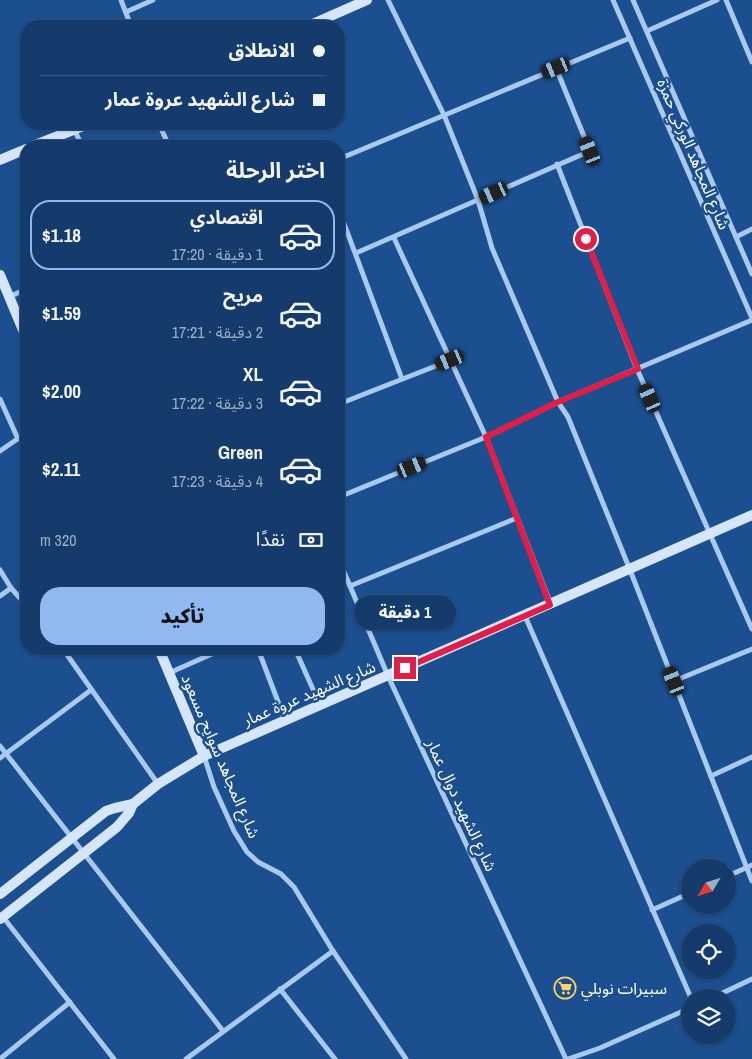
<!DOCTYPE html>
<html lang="ar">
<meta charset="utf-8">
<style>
:root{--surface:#143b6b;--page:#214673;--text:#f1f3f6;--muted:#9dadc1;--line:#33557e;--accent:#90b9f0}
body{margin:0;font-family:"Archivo Narrow","Noto Sans Arabic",sans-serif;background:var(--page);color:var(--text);direction:rtl;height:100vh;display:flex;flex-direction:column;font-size:19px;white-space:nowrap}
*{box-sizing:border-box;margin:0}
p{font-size:16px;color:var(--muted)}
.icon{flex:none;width:28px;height:28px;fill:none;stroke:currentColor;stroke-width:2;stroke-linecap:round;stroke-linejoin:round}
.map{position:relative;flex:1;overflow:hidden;direction:ltr}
.side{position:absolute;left:20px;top:140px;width:325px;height:515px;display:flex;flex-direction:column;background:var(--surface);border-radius:20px;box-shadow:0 1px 4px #0004,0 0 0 1px var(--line);direction:rtl}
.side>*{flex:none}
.guide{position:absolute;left:20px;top:20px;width:325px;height:110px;border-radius:20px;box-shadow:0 1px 4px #0004,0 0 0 1px var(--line);direction:rtl;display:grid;align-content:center;height:110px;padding:0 20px;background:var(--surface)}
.needle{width:32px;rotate:232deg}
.tools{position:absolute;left:681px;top:859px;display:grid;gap:10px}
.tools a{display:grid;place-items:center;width:55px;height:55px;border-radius:50%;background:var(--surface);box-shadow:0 1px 4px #0004,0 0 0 1px var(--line);font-size:25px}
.end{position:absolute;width:22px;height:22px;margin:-11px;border:6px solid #e11d48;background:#fff;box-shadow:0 0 0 2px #fff}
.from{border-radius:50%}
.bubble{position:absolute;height:35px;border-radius:18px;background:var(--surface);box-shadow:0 1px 4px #0004,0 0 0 1px var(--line);font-size:16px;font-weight:800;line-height:35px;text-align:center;direction:rtl}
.car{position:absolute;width:15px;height:30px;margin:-15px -8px;border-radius:6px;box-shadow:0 0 4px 1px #0007;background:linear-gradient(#222 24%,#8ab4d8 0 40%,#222 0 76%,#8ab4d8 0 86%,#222 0)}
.guide b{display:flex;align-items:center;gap:18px;height:48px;font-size:19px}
.guide b+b{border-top:1px solid var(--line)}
.guide i{width:12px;height:12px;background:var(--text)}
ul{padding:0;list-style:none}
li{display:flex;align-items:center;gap:15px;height:70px;margin:0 10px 8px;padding:0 10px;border:2px solid transparent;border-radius:20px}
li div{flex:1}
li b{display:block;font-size:19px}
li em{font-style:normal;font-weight:800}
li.on{border-color:var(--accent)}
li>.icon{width:45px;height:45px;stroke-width:1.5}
h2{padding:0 20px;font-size:22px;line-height:60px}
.pay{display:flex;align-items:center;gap:12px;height:55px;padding:0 20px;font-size:19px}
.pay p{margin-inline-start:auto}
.cta{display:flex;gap:10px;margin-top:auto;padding:10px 20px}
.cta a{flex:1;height:58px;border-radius:20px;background:var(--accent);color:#111;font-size:20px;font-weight:800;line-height:58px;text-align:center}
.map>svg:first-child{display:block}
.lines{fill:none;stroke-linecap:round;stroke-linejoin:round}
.street{stroke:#a9c9ee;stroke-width:5}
.secondary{stroke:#d6e6fa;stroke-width:10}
.route{stroke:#e11d48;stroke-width:6}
.labels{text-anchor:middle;stroke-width:5;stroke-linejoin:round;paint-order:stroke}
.street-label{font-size:16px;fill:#fff;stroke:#1b4f8f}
.poi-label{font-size:16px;fill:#fff;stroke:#1b4f8f;text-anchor:start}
</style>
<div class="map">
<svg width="752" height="1059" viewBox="0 0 752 1059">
<rect width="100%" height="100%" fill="#1b4f8f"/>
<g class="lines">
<!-- street -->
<g class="street">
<polyline points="121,0 131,26"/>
<polyline points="388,0 444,115 478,200 492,248 558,402 568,417 630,570 752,881"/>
<polyline points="613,0 752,318"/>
<polyline points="633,0 752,274"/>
<polyline points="726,0 752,62"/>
<polyline points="126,12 153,0"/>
<polyline points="647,31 717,0"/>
<polyline points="159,124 169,146"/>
<polyline points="74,129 82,146"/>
<polyline points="339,159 630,38"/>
<polyline points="557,164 637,369 752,629"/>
<polyline points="339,210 402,379"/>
<polyline points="736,237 752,229"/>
<polyline points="394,238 486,437 551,605"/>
<polyline points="356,253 590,151 556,68"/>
<polyline points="9,297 26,289"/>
<polyline points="0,399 18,439"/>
<polyline points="339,404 451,360"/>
<polyline points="0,451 26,433"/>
<polyline points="339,497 486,437 558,402 752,320"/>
<polyline points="339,560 388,676 566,1059"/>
<polyline points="0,570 11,588 26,605"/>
<polyline points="350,586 517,518"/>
<polyline points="0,596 11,588"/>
<polyline points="525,616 691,998"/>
<polyline points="63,649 158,784"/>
<polyline points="258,649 285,720"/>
<polyline points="295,649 320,705"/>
<polyline points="169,673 223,649"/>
<polyline points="674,681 752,649"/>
<polyline points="0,746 223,1031"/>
<polyline points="204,756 214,787 234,831 247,852 258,862 281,874 294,887 333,951 406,1059"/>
<polyline points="0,758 91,690"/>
<polyline points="711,776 752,757"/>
<polyline points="728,876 752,865"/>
<polyline points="652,910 690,893"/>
<polyline points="3,917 114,1059"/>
<polyline points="280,989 335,1059"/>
<polyline points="712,998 752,979"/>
<polyline points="0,1059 70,1002"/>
<polyline points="186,1059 333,951"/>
<polyline points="568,1059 600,1048 690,1008"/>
</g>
<!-- secondary -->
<g class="secondary">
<polyline points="308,26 367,0"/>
<polyline points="33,146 88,124"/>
<polyline points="0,160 26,149"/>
<polyline points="0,275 26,337"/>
<polyline points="159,649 204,756"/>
<polyline points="0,894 106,811 115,808 133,804"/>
<polyline points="0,919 117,827 129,813 133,804 158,784 204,756 752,515"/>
</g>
</g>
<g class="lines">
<!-- route -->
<polyline class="route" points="405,668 550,605 486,437 558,402 638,369 586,239"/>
</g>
<!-- icons -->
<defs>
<g id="supermarket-ring" transform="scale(1.125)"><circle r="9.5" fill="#1b4f8f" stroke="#ffd166" stroke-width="1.5"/><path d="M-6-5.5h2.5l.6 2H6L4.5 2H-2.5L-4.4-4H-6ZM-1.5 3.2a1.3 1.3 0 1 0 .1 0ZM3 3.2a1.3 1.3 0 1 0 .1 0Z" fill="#ffd166"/></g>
</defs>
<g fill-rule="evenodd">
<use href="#supermarket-ring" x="565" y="988"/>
</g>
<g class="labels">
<!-- street labels -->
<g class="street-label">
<text transform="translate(694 154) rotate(67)" y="6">شارع المجاهد الوركي حمزة</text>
<text transform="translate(309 693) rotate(-23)" y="6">شارع الشهيد عروة عمار</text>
<text transform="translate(221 756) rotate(67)" y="6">شارع المجاهد سوايح مسعود</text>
<text transform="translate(462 805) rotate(65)" y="6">شارع الشهيد دوال عمار</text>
</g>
<!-- poi labels -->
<g class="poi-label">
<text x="581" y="994">سبيرات نوبلي</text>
</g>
</g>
</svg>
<div class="tools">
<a><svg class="needle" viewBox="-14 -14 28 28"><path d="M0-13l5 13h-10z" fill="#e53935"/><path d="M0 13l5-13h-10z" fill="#9dadc1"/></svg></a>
<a><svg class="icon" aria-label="locate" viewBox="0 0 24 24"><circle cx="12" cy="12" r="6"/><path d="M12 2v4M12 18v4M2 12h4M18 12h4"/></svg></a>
<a><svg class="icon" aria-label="layers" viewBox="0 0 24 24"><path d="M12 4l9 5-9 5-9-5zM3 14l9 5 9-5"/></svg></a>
</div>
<i class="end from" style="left:586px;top:239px"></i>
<i class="end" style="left:405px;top:668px"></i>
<div class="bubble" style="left:354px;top:595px;width:102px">1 دقيقة</div>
<i class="car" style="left:556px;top:68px;rotate:248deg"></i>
<i class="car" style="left:590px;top:151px;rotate:338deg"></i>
<i class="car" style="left:494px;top:193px;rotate:246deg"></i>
<i class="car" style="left:450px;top:360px;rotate:248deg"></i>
<i class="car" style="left:650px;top:398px;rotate:336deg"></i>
<i class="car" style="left:412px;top:467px;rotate:68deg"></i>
<i class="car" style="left:674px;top:681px;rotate:338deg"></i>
<div class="guide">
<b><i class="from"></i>الانطلاق</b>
<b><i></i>شارع الشهيد عروة عمار</b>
</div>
<section class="side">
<h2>اختر الرحلة</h2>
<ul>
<li class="on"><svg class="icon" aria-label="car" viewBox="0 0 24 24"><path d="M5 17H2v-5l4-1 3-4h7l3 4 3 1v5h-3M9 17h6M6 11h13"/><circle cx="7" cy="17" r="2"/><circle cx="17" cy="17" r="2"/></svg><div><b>اقتصادي</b><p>1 دقيقة · 17:20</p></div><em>$1.18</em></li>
<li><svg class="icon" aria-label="car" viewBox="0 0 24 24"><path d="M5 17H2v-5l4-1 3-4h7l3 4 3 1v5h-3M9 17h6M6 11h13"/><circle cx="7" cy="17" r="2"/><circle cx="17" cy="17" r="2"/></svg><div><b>مريح</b><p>2 دقيقة · 17:21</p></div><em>$1.59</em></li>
<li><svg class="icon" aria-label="car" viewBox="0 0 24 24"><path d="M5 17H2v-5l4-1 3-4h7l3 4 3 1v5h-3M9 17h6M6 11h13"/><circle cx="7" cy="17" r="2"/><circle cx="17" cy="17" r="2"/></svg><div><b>XL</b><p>3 دقيقة · 17:22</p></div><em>$2.00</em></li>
<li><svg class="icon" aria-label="car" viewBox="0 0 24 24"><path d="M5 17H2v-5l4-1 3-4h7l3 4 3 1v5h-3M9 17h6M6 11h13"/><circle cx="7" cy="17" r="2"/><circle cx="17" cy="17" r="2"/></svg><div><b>Green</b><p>4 دقيقة · 17:23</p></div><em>$2.11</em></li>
</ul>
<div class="pay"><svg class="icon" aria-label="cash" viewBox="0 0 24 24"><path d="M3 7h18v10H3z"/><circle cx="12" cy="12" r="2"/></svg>نقدًا<p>320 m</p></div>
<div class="cta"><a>تأكيد</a></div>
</section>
</div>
